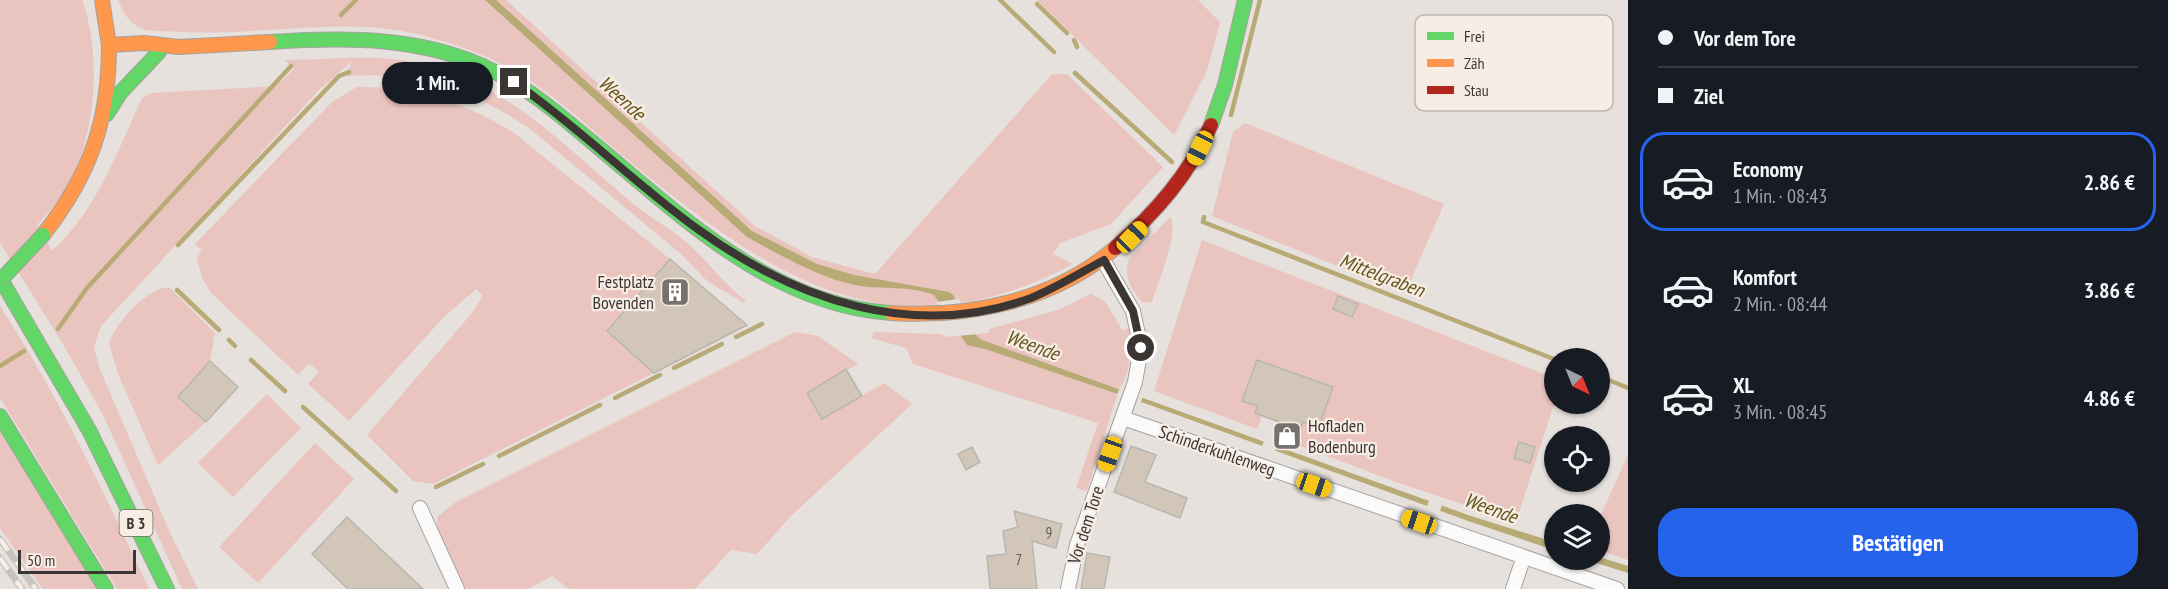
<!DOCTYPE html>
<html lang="de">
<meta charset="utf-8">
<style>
:root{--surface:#171b24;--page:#242831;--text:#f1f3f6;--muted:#9ea1a6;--line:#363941;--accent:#2563eb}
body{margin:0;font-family:"PT Sans Narrow",sans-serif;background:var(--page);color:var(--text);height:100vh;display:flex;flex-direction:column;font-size:22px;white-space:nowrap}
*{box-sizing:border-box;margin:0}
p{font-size:20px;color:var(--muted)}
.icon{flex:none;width:33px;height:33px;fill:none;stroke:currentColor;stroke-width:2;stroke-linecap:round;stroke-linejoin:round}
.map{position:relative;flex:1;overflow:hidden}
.panel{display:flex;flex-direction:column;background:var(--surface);width:540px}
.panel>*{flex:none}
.hud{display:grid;align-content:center;height:132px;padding:0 30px;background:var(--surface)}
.needle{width:39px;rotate:137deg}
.fabs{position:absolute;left:1544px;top:348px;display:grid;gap:12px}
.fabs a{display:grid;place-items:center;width:66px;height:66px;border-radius:50%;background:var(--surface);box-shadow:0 2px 4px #0004;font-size:30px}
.scale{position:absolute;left:18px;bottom:15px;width:118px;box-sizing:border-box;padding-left:6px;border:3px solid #3b3633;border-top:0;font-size:16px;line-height:21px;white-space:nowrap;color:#3b3633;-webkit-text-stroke:4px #f8ede5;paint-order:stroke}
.end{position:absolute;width:27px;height:27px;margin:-14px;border:8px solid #3b3633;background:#fff;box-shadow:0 0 0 3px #fff}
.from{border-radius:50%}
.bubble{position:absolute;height:42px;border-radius:21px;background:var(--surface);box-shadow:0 2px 4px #0004;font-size:20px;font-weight:600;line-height:42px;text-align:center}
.car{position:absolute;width:18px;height:36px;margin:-18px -9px;border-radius:8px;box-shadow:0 0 4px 2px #0007;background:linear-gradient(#f5c518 24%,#345 0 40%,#f5c518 0 76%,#345 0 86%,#f5c518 0)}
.hud b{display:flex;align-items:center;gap:21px;height:57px;font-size:22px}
.hud b+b{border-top:2px solid var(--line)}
.hud i{width:15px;height:15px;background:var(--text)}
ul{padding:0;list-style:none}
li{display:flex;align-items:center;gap:18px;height:99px;margin:0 12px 9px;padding:0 18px;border:3px solid transparent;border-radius:24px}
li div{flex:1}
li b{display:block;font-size:22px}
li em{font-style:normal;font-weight:600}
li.current{border-color:var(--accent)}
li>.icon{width:54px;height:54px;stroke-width:1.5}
.action{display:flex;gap:12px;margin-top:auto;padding:12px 30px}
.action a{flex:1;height:69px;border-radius:24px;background:var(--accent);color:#fff;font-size:24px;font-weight:600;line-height:69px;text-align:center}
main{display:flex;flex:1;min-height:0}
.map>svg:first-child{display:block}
.green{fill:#eac4bf}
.water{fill:#b8aa74}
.pier{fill:#e6e1dc}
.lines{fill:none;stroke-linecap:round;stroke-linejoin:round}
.stream{stroke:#b8aa74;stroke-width:4.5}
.building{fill:#d1c6b7;stroke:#b9b6b2;stroke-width:1.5}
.street-casing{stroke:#a5a19d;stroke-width:16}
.fast-casing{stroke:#a5a19d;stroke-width:16}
.slow-casing{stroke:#a5a19d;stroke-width:16}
.jam-casing{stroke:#a5a19d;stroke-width:16}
.street{stroke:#fbfafa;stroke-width:14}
.fast{stroke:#63d668;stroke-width:14}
.slow{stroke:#ff974d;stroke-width:14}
.jam{stroke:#b3261e;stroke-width:14}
.rail-casing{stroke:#c6c4c2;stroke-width:7}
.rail{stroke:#f8ede5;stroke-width:4.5;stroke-dasharray:14;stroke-linecap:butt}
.fast-bridge-casing{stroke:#a5a19d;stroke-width:16;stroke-linecap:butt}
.fast-bridge{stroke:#63d668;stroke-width:14}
.route{stroke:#3b3633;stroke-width:8}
.labels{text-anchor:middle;stroke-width:4.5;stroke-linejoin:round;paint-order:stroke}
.number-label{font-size:15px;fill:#605a54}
.shield{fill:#f8ede5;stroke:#746d68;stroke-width:1.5}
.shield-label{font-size:16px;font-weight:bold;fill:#3b3633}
.poi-label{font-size:18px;fill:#3b3633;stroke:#f8ede5;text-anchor:end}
.street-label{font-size:18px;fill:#3b3633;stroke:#f8ede5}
.water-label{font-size:20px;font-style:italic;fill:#64571e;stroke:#f8ede5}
.key{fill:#f8ede5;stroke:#bfb6b0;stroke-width:1.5}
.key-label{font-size:16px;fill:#3b3633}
</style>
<main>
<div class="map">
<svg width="1628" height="589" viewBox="0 0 1628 589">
<rect width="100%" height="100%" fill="#e6e1dc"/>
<!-- green -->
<g class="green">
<path d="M0,0H82C102,52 96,136 68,185C60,200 49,212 37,225L52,251C97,210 117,152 142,98L152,93L276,86L294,69L285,60C335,60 374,53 422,64C510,84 569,151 636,206C655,221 678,233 695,250C712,267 726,285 746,301L744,303L707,281L681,254L529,128C469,88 418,71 346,76L352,61L318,91L101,326L94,347L99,367L171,535L198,589H182L103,415L63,344L0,243Z"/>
<path d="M118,0H506L755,226L812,257L875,274L1052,74H1067L1163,167L1111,224L1060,243L1053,254L1073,264C883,365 760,269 616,150C576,116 536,78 487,57C448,41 411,30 369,27C307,24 245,35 183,32C171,31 157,32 146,30C131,26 123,13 118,0Z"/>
<polygon points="1037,0 1198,0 1220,22 1207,71 1174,135"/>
<polygon points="357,87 401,88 445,99 480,114 513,132 670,259 607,330 654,373 433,484 413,481 367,435 472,313 483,296 476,289 444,317 349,421 308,384 319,372 309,363 298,375 211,293 202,278 197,258 202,250 195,244 332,102"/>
<polygon points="1245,123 1444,204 1405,293 1212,216 1233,132"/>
<path d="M1170,217C1180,231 1157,284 1152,302L1143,303C1131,290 1122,275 1130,258Z"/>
<polygon points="1202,240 1554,378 1554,404 1516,522 1396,482 1295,444 1317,381 1272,365 1255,413 1262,416 1257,429 1154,391"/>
<path d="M169,287L215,333L210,361L178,397L206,422L158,465L118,374L109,343C117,321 146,289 169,287Z"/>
<polygon points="1091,294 1105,301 1122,330 1129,328 1132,344 1128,370 1114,405 1087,491 1076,488 1098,423 913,364 906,348 871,338 874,332 940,334 947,337 988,333 989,329 1058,310"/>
<path d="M0,306C58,395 104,493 149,589H117L0,398Z"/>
<polygon points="795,332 818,336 858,364 807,392 822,419 884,383 912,404 791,516 757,554 731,550 695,589 569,589 552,576 528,589 465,589 436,529 438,516 456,502"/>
<polygon points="267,394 301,428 233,497 198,463"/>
<polygon points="0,430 97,589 43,589 0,528"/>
<polygon points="315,443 354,479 258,583 219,547"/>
<polygon points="1628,455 1628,560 1599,550 1599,519"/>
</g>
<!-- water -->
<g class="water">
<path d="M485,0H496L752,231L817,264L854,275L949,292L953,295L977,336L982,340L1471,516L1554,542V550L1468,521L1147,404L985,349L967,345L934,295C910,285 880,290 855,285C817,277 780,255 747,237Z"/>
<polygon points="1599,557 1628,566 1628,573 1587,560 1599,560"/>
</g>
<!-- pier -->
<g class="pier">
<polygon points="959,299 979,334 957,336 936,302"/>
<polygon points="1121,385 1144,393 1140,405 1116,397"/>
<polygon points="1265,438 1278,442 1274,454 1261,449"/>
<polygon points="1430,498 1443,502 1439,514 1426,509"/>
</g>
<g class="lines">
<!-- stream -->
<g class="stream">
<polyline points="1000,0 1054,52"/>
<polyline points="1037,4 1067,33"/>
<polyline points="341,15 356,0"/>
<polyline points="1074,40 1077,47"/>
<polyline points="1075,73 1172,162"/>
<polyline points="1231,115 1260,0"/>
<polyline points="1204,217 1203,222 1554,359"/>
<polyline points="178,245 339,76 349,72"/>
<polyline points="177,290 219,330"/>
<polyline points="58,329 87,288 291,66"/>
<polyline points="736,337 762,324"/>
<polyline points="229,340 235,346"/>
<polyline points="251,360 285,391"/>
<polyline points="0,366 24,351"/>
<polyline points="674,368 722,344"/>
<polyline points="1599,376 1628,388"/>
<polyline points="615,398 660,375"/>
<polyline points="303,407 396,491"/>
<polyline points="499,456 600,405"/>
<polyline points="436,487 483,464"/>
</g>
</g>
<!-- building -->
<g class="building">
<polygon points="670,259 747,325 654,373 607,331"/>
<polygon points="1338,296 1358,304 1352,317 1333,309"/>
<polygon points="1257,360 1333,387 1319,427 1303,422 1300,430 1255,413 1257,406 1242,401"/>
<polygon points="210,361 238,387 206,422 178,397"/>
<polygon points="846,369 862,396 822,419 807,393"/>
<polygon points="1519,442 1535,447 1530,463 1514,458"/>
<polygon points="1131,446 1156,455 1145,482 1187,498 1180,518 1114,492"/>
<polygon points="972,447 980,462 966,470 958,454"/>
<polygon points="1014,511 1062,524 1056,548 1032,541 1037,589 990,589 987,556 1006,554 1003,531 1018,527"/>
<polygon points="347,517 423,589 348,589 312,554"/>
<polygon points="1087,553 1110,557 1104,589 1081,589"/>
</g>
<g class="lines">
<!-- street casing -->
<g class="street-casing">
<g id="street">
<polyline points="1123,418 1617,589"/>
<polyline points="420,508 457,589"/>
<polyline points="1068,589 1077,545 1135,382 1141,348 1133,311 1103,260"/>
<polyline points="1513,589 1523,559"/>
</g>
</g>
<!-- fast casing -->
<g class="fast-casing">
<g id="fast">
<path d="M270,42C345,37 424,36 493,71C530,89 561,116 592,142C680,215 771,305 891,313"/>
<polyline points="107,114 121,92 159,52"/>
<polyline points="1211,125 1225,85 1245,0"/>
<polyline points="0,278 89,430 167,589"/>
<polyline points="0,416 106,589"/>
</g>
</g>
<!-- slow casing -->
<g class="slow-casing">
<g id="slow">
<polyline points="102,0 109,45"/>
<path d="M43,235C90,175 109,122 109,45L144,43L179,47L270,42"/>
<path d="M891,313C969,318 1054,301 1115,248"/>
</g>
</g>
<!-- jam casing -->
<g class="jam-casing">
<path id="jam" d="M1115,248C1155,213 1189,175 1211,125"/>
</g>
<!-- street -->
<use href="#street" class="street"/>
<!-- fast -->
<use href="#fast" class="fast"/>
<!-- slow -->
<use href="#slow" class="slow"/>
<!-- jam -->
<use href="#jam" class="jam"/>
<!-- rail casing -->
<g class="rail-casing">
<g id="rail">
<polyline points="0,539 36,589"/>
<polyline points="0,558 22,589"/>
</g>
</g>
<!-- rail -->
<use href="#rail" class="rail"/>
<!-- fast-bridge casing -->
<g class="fast-bridge-casing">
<polyline id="fast-bridge" points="0,281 43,235"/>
</g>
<!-- fast-bridge -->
<use href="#fast-bridge" class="fast-bridge"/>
</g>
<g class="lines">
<!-- route -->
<path class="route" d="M514,82C579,127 635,184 699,230C796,300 914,341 1031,298C1056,288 1080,273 1104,260L1133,311L1141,348"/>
</g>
<!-- icons -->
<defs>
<g id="building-square" transform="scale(1.5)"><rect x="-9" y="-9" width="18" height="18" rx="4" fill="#77726e" stroke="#f8ede5"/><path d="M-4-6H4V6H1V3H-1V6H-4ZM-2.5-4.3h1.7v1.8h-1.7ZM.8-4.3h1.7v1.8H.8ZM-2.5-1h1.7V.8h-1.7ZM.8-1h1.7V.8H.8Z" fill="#fff"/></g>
<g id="shop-square" transform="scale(1.5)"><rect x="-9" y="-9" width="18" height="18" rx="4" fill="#77726e" stroke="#f8ede5"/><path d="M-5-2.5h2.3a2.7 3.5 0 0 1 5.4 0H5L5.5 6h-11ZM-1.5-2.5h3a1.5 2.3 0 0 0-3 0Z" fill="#fff"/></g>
</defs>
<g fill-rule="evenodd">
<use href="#building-square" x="675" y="292"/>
<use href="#shop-square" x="1287" y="436"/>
</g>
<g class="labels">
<!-- number labels -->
<g class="number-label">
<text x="1049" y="538">9</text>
<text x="1019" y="565">7</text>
</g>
<!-- shield labels -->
<rect class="shield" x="119.5" y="510" width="33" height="26" rx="4.5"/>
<g class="shield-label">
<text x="136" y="529">B 3</text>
</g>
<!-- poi labels -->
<g class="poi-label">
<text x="654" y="288">Festplatz<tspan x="654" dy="21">Bovenden</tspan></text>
<text x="1308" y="432" text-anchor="start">Hofladen<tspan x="1308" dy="21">Bodenburg</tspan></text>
</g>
<!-- street labels -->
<g class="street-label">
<text transform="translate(1217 451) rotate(19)" y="6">Schinderkuhlenweg</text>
<text transform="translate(1086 525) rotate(-72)" y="6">Vor dem Tore</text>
</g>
<!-- water labels -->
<g class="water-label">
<text transform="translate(622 98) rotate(42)" y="7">Weende</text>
<text transform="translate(1382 275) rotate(21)" y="7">Mittelgraben</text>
<text transform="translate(1033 345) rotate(20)" y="7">Weende</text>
<text transform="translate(1491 508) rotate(20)" y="7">Weende</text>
</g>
</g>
<!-- legend -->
<rect x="1415" y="15" width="198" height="96" rx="9" class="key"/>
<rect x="1427" y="32" width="27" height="8" fill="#63d668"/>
<rect x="1427" y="59" width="27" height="8" fill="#ff974d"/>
<rect x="1427" y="86" width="27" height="8" fill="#b3261e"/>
<g class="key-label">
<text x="1464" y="42">Frei</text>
<text x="1464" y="69">Zäh</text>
<text x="1464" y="96">Stau</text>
</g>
</svg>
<div class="fabs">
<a><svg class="needle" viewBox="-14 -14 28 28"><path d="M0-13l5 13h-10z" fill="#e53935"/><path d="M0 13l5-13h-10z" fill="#9ea1a6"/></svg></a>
<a><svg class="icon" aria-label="locate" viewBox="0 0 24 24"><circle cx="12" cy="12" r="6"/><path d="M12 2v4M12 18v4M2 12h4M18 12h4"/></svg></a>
<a><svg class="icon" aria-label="layers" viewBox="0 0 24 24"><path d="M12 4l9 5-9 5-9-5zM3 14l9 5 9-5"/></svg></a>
</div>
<div class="scale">50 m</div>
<i class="end from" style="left:1141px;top:348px"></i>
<i class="end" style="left:514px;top:82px"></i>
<div class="bubble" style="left:382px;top:62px;width:111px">1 Min.</div>
<i class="car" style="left:1200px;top:148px;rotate:206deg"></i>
<i class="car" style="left:1132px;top:237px;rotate:44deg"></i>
<i class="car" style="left:1110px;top:454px;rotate:199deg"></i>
<i class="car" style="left:1314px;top:485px;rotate:109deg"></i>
<i class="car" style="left:1419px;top:522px;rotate:289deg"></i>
</div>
<section class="panel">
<div class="hud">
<b><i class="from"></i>Vor dem Tore</b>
<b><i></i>Ziel</b>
</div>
<ul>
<li class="current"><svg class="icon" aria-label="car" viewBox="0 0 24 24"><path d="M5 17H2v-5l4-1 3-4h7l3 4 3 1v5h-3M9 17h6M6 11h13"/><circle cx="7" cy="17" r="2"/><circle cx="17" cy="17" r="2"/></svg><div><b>Economy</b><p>1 Min. · 08:43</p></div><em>2.86 €</em></li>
<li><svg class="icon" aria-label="car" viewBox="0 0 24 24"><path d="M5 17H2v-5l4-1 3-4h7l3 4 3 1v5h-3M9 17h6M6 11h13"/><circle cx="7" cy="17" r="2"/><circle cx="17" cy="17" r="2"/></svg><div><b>Komfort</b><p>2 Min. · 08:44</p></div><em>3.86 €</em></li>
<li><svg class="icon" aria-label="car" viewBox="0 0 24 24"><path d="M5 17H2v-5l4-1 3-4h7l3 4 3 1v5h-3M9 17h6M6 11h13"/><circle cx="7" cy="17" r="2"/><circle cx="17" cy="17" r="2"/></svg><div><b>XL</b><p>3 Min. · 08:45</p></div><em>4.86 €</em></li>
</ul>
<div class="action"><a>Bestätigen</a></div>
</section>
</main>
